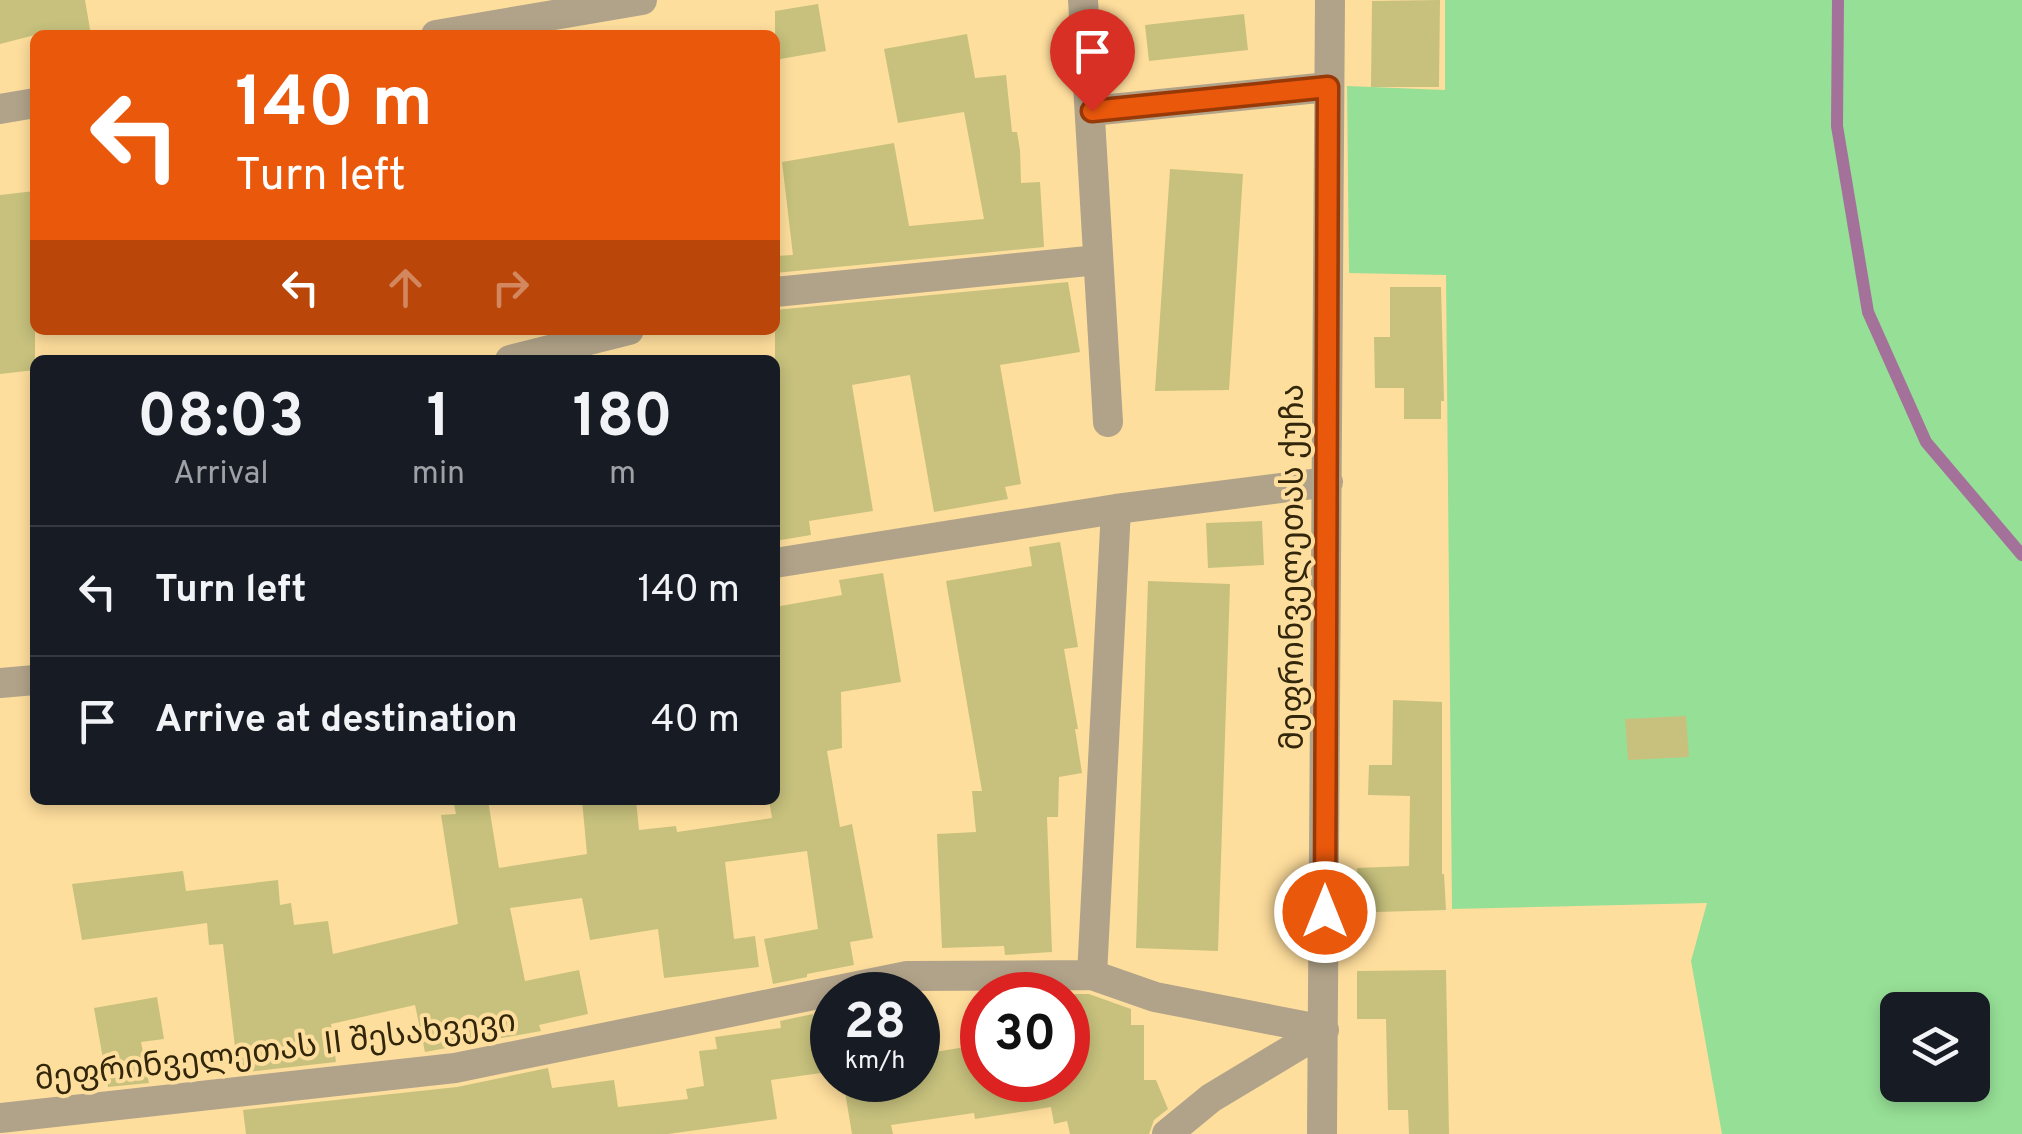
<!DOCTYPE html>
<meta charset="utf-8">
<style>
:root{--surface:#171b24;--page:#20242c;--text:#f1f3f6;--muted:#9ea1a6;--line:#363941}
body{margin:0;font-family:Overpass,"Noto Sans Georgian",sans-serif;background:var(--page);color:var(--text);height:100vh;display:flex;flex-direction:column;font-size:38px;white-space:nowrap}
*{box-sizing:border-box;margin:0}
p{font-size:32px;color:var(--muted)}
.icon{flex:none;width:55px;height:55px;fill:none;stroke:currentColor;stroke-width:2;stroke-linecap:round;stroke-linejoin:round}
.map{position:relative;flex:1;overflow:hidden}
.sheet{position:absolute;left:30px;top:355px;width:750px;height:450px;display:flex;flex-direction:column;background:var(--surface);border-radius:15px;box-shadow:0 5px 15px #0003}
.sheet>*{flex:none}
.guide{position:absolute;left:30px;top:30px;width:750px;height:305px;border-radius:15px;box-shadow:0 5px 15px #0003;background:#ea580c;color:#fff;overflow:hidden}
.fabs{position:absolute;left:1880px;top:992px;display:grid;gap:20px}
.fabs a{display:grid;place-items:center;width:110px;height:110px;border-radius:15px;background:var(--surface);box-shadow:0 5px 15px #0003;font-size:50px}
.speed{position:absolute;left:810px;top:972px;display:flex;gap:20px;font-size:50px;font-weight:700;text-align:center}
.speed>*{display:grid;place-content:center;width:130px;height:130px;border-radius:50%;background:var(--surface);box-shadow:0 5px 15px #0003;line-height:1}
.speed small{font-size:25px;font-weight:400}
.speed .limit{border:15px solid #d22;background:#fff;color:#111}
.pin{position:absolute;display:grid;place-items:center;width:85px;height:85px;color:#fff;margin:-102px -42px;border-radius:50% 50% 50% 0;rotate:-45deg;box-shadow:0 0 10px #0007}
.pin .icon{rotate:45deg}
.me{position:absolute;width:110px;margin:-55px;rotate:0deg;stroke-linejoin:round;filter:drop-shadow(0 0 8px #0008)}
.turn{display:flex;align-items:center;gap:35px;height:210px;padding:0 40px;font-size:45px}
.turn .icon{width:130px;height:130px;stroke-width:2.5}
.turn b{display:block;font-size:70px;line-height:85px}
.lanes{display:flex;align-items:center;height:95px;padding:0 40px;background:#0003;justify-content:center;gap:50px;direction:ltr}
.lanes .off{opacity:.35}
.eta{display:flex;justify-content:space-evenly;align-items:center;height:170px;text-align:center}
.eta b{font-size:60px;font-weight:700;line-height:70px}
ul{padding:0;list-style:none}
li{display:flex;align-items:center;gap:30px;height:130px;padding:0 40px;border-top:2px solid var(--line)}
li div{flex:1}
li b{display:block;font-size:38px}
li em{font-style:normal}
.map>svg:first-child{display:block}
.green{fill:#96df96;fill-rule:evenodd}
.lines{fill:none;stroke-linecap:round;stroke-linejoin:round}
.stream{stroke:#a3719a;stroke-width:12}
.building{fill:#c7c17d}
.minor{stroke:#b1a389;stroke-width:30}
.route-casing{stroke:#983908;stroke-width:25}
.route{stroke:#ea580c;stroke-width:18}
.labels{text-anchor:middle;stroke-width:8;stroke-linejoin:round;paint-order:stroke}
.street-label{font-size:32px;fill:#32260b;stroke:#fede9d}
</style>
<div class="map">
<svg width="2022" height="1134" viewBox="0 0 2022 1134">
<rect width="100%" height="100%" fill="#fede9d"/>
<path class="green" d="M 1445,0 L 2022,0 L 2022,1134 L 1722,1134 L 1691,961 L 1707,903 L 1452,909 L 1446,275 L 1349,273 L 1347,86 L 1445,90 ZM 1898,1010 L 1972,1010 L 1972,1085 L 1898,1085 Z"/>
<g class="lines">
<path class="stream" d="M 1838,0 L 1837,126 L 1868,312 L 1926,442 L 2022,555"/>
</g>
<path class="building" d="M 0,0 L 85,0 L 91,35 L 35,35 L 0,44 Z
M 1440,0 L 1439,87 L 1371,87 L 1372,1 Z
M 818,4 L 826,51 L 775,60 L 775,11 Z
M 1244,14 L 1248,50 L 1149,61 L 1145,25 Z
M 967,34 L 975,78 L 1006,75 L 1012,132 L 1017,132 L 1020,150 L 1021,183 L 1040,182 L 1044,247 L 775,273 L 775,256 L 793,255 L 782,162 L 894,143 L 909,226 L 984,219 L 964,112 L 898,123 L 884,49 Z
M 1170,169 L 1243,174 L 1229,390 L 1155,391 Z
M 35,191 L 35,370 L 0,374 L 0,195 Z
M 1068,282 L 1080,352 L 1000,365 L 1021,484 L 1005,487 L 1008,499 L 934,512 L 910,375 L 852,385 L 873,511 L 809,521 L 811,535 L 775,541 L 775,310 Z
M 1390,287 L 1441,287 L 1444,401 L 1441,401 L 1441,419 L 1404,419 L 1404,388 L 1375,388 L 1374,337 L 1390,337 Z
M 1262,521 L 1264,565 L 1208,568 L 1206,523 Z
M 1060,542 L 1078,647 L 1064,649 L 1078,729 L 1075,729 L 1082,773 L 1059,777 L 1058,817 L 1047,817 L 1052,952 L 1005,955 L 1004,946 L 942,948 L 937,834 L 976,832 L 972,791 L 982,791 L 946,581 L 1032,566 L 1029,547 Z
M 883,573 L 901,682 L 841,692 L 842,748 L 827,751 L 840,827 L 852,824 L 873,938 L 850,942 L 854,965 L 807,974 L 807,977 L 773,984 L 764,939 L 818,929 L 807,851 L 725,862 L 734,939 L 755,936 L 759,967 L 664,978 L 658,929 L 590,940 L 582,898 L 510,908 L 525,981 L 579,970 L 588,1014 L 539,1025 L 541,1031 L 425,1052 L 415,1005 L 331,1024 L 336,1062 L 238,1073 L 223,944 L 209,945 L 207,923 L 82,940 L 72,884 L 183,871 L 186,891 L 278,880 L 280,905 L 291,903 L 294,925 L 328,921 L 333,954 L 458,924 L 441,815 L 456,814 L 453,800 L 488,800 L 499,868 L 587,854 L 582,800 L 636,800 L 639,830 L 676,826 L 677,832 L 772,818 L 769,800 L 775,800 L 775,607 L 842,595 L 839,580 Z
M 1148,581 L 1230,584 L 1218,951 L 1136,948 Z
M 1393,700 L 1442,702 L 1442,874 L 1444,874 L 1446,910 L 1376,912 L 1375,906 L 1359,906 L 1357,868 L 1409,866 L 1410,796 L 1368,795 L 1369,765 L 1392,765 Z
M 1686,716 L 1689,757 L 1628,760 L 1625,719 Z
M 1446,970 L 1449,1134 L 1409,1134 L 1408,1110 L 1388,1110 L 1386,1019 L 1357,1019 L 1357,971 Z
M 1068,994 L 1089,994 L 1131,1009 L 1131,1025 L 1144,1025 L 1144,1080 L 1156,1080 L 1168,1109 L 1154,1120 L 1149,1134 L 1070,1134 L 1067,1121 L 1054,1124 L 1051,1107 L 975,1119 L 974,1113 L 891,1125 L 893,1134 L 852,1134 L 843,1080 L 918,1080 L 918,1055 L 982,1044 L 982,1080 L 1068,1080 Z
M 157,997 L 164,1039 L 141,1042 L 149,1083 L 108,1087 L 94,1008 Z
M 813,1014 L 821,1073 L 771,1080 L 777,1119 L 668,1134 L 246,1134 L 243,1110 L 457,1087 L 548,1068 L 552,1088 L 614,1080 L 618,1107 L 688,1099 L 686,1089 L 704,1086 L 699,1051 L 717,1049 L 715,1037 L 781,1028 L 780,1021 Z"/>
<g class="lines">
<path class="minor" d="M 1083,0 L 1108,422
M 436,35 L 642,0
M 0,109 L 35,103
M 1091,111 L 1328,87
M 775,292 L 1098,260
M 510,360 L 629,330
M 775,563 L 1116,509 L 1328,482
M 0,683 L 35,680
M 1092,975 L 1116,509
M 0,1118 L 455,1068 L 907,976 L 1092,975 L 1155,997 L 1324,1030
M 1167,1134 L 1211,1098 L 1324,1030
M 1322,1134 L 1330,0"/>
</g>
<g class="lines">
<g class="route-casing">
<path id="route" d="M 1092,111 L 1328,87 L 1325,912"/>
</g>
<use href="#route" class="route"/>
</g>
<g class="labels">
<g class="street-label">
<text transform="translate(1292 567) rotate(-90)" y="11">მეფრინველეთას ქუჩა</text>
<text transform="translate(275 1049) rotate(-7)" y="11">მეფრინველეთას II შესახვევი</text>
</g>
</g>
</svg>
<div class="fabs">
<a><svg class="icon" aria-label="layers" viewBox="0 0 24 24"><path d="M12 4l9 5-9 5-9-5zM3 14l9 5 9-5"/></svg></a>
</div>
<div class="speed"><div>28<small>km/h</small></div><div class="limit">30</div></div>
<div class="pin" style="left:1092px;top:111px;background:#d93025"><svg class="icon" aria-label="arrive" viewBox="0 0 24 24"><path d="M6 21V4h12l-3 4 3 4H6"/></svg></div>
<svg class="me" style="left:1325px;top:912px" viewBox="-20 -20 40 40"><circle r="17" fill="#ea580c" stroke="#fff" stroke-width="3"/><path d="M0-11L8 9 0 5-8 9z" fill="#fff"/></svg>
<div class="guide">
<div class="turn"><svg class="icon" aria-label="left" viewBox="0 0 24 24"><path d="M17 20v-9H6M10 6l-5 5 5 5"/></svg><div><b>140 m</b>Turn left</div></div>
<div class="lanes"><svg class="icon" aria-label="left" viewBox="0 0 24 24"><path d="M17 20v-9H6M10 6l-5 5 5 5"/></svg><svg class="icon off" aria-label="ahead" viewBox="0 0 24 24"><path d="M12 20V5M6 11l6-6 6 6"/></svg><svg class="icon off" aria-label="right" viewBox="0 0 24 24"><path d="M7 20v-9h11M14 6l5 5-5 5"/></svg></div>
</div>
<section class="sheet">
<div class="eta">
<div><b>08:03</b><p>Arrival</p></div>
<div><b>1</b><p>min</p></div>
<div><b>180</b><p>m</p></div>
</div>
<ul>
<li><svg class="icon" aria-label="left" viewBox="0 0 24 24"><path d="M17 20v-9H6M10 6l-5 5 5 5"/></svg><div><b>Turn left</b></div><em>140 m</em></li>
<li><svg class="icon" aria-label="arrive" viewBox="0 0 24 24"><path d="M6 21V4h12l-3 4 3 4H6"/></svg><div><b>Arrive at destination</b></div><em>40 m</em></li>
</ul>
</section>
</div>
